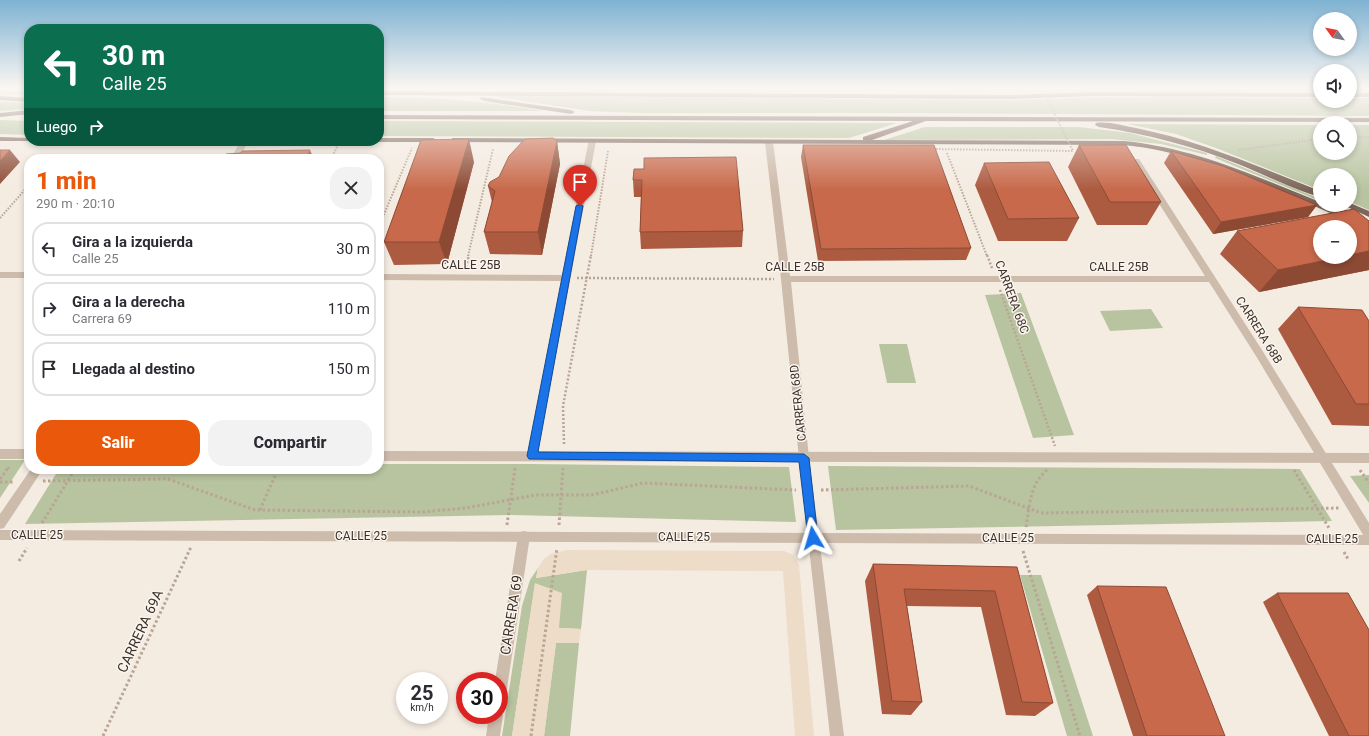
<!DOCTYPE html>
<html lang="es">
<meta charset="utf-8">
<style>
:root{--surface:#fff;--page:#f2f2f3;--text:#2b2b33;--muted:#7c7c81;--line:#e1e1e2;--accent:#ea580c}
body{margin:0;font-family:Roboto,sans-serif;background:var(--page);color:var(--text);height:100vh;display:flex;flex-direction:column;font-size:15px;white-space:nowrap}
*{box-sizing:border-box;margin:0}
p{font-size:13px;color:var(--muted)}
.icon{flex:none;width:22px;height:22px;fill:none;stroke:currentColor;stroke-width:2;stroke-linecap:round;stroke-linejoin:round}
.map{position:relative;flex:1;overflow:hidden}
.panel{position:absolute;left:24px;top:154px;width:360px;height:320px;display:flex;flex-direction:column;background:var(--surface);border-radius:16px;box-shadow:0 2px 6px #0003}
.panel>*{flex:none}
.top-card{position:absolute;left:24px;top:24px;width:360px;height:122px;border-radius:16px;box-shadow:0 2px 6px #0003;background:#0b6e4f;color:#fff;overflow:hidden}
.needle{width:26px;rotate:303deg}
.buttons{position:absolute;left:1313px;top:12px;display:grid;gap:8px}
.buttons a{display:grid;place-items:center;width:44px;height:44px;border-radius:50%;background:var(--surface);box-shadow:0 2px 6px #0003;font-size:20px}
.speed{position:absolute;left:396px;top:672px;display:flex;gap:8px;font-size:20px;font-weight:700;text-align:center}
.speed>*{display:grid;place-content:center;width:52px;height:52px;border-radius:50%;background:var(--surface);box-shadow:0 2px 6px #0003;line-height:1}
.speed small{font-size:10px;font-weight:400}
.speed .limit{border:6px solid #d22;background:#fff;color:#111}
.pin{position:absolute;display:grid;place-items:center;width:34px;height:34px;color:#fff;margin:-41px -17px;border-radius:50% 50% 50% 0;rotate:-45deg;box-shadow:0 0 4px #0007}
.pin .icon{rotate:45deg}
.me{position:absolute;width:44px;margin:-22px;rotate:353deg;stroke-linejoin:round;filter:drop-shadow(0 0 3px #0008)}
.turn{display:flex;align-items:center;gap:14px;height:84px;padding:0 12px;font-size:18px}
.turn .icon{width:52px;height:52px;stroke-width:2.5}
.turn b{display:block;font-size:28px;line-height:34px}
.then{display:flex;align-items:center;height:38px;padding:0 12px;background:#0003;gap:8px;font-size:15px}
.round{display:grid;place-items:center;flex:none;width:42px;height:42px;border-radius:16px;background:var(--page)}
.summary{display:flex;align-items:center;justify-content:space-between;height:68px;padding:0 12px}
h1{font-size:24px;font-weight:800;line-height:30px;color:var(--accent)}
.button{display:flex;gap:8px;margin-top:auto;padding:8px 12px}
.button a{flex:1;height:46px;border-radius:16px;background:var(--accent);color:#fff;font-size:16px;font-weight:800;line-height:46px;text-align:center}
.button a+a{background:var(--page);color:var(--text)}
ul{padding:0;list-style:none}
li{display:flex;align-items:center;gap:12px;height:54px;margin:0 8px 6px;padding:0 4px;border:2px solid var(--line);border-radius:16px}
li div{flex:1}
li b{display:block;font-size:15px}
li em{font-style:normal}
.map>svg:first-child{display:block}
.green{fill:#b8c4a0}
.plaza{fill:#ecdcc8}
.lines{fill:none;stroke-linecap:round;stroke-linejoin:round}
.path-far2{stroke:#b9a596;stroke-width:2;stroke-dasharray:1.5 1.5;stroke-linecap:butt}
.path-far1{stroke:#b9a596;stroke-width:2.5;stroke-dasharray:2 2;stroke-linecap:butt}
.path{stroke:#b9a596;stroke-width:3;stroke-dasharray:2.5 2.5;stroke-linecap:butt}
.service{fill:#cdbbac;fill-rule:evenodd}
.minor{fill:#cdbbac;fill-rule:evenodd}
.tertiary{fill:#cdbbac;fill-rule:evenodd}
.primary{fill:#7d675c;fill-rule:evenodd}
.path-bridge{stroke:#b9a596;stroke-width:2;stroke-dasharray:1.5 1.5;stroke-linecap:butt}
.wall{fill:#ac5a40}
.shaded-wall{fill:#8c4a34}
.building{fill:#c8694b;stroke:#8c4a34}
.route{fill:#1a73e8;stroke:#114b97}
.labels{text-anchor:middle;stroke-width:3;stroke-linejoin:round;paint-order:stroke}
.street-label{font-size:12px;fill:#3b302b;stroke:#fbf5ee}
.near-street-label{font-size:14px;fill:#3b302b;stroke:#fbf5ee}
</style>
<div class="map">
<svg width="1369" height="736" viewBox="0 0 1369 736">
<rect width="100%" height="100%" fill="#f4ebe1"/>
<path class="green" d="M 884,87 L 1320,87 L 1320,88 L 1260,88 Z
M 498,96 L 1005,100 L 1105,97 L 1320,98 L 1320,101 L 1350,101 L 1350,98 L 1369,98 L 1369,116 L 904,113 L 642,113 L 589,111 L 498,97 Z
M 379,97 C 435,97 490,102 545,111 L 379,111 Z
M 0,102 L 29,103 L 29,109 L 0,111 Z
M 0,120 L 29,121 L 29,135 L 0,134 Z
M 379,121 L 897,123 L 849,138 L 379,136 Z
M 1127,124 L 1320,125 L 1320,153 L 1350,153 L 1350,125 L 1369,125 L 1369,210 L 1350,202 L 1350,175 L 1320,175 L 1320,190 L 1216,148 L 1176,134 Z
M 925,127 L 1079,127 L 1130,133 L 1207,153 L 1207,155 L 1161,144 L 1111,139 L 884,140 Z
M 1216,156 L 1320,199 L 1320,201 L 1215,158 Z
M 1021,293 L 1074,435 L 1033,438 L 985,295 Z
M 1151,309 L 1163,328 L 1110,331 L 1100,311 Z
M 879,344 L 907,344 L 916,383 L 887,383 Z
M 0,460 L 25,460 L 0,498 Z
M 379,464 L 530,464 L 789,467 L 796,522 L 513,515 L 25,524 L 59,469 L 379,469 Z
M 828,466 L 1300,469 L 1332,521 L 836,530 Z
M 1369,475 L 1369,503 L 1350,476 Z
M 538,568 L 536,578 L 587,570 L 581,629 L 559,628 L 535,584 L 512,736 L 502,736 L 522,606 L 530,580 Z
M 1020,575 L 1041,575 L 1093,736 L 1067,736 Z
M 556,643 L 579,643 L 570,736 L 544,736 Z"/>
<path class="plaza" d="M 566,550 L 784,551 L 793,555 L 799,565 L 814,736 L 795,736 L 783,571 L 587,570 L 536,578 L 538,568 L 544,559 L 551,554 Z
M 535,583 L 562,593 L 559,628 L 581,629 L 579,643 L 556,643 L 544,736 L 512,736 Z"/>
<g class="lines">
<path class="path-far2" d="M 1350,137 L 1369,137
M 1239,150 L 1320,139
M 947,153 L 987,256
M 52,159 L 56,154
M 331,159 L 340,141
M 0,218 L 29,185
M 379,226 L 412,148
M 468,256 L 493,149
M 591,256 L 608,151"/>
<path class="path-far1" d="M 987,255 L 992,268
M 466,267 L 469,255
M 577,278 L 774,279
M 1000,290 L 1055,446
M 564,444 L 563,406 L 591,255
M 8,469 L 9,467"/>
<path class="path" d="M 1294,470 L 1329,528
M 1360,470 L 1369,483
M 0,479 L 8,468
M 43,481 L 168,479 L 255,510 L 421,512 L 466,508 L 535,495 L 592,495 L 643,483 L 796,490
M 0,482 L 14,482
M 821,490 L 969,486 L 1041,513 L 1339,508
M 260,510 L 278,469
M 42,523 L 75,469
M 507,525 L 515,468
M 559,525 L 563,468
M 1026,527 C 1030,506 1029,485 1047,470
M 1023,551 L 1080,736
M 1344,552 L 1348,559
M 19,561 L 27,548
M 103,736 L 191,547
M 531,736 L 557,548"/>
<path class="service" d="M 379,87 L 1320,88 L 1320,92 L 700,92 L 379,89 Z
M 1350,88 L 1369,88 L 1369,92 L 1350,92 Z
M 0,90 L 29,91 L 29,95 L 0,94 Z"/>
<path class="minor" d="M 589,139 L 595,139 L 596,141 L 537,456 L 536,459 L 532,461 L 528,459 L 527,456 L 561,281 L 379,280 L 379,274 L 562,275 Z
M 766,140 L 772,140 L 773,142 L 790,276 L 1205,276 L 1132,161 L 1136,159 L 1139,159 L 1262,350 L 1369,523 L 1369,539 L 1365,538 L 1256,356 L 1209,282 L 791,282 L 809,458 L 844,736 L 830,736 L 799,458 L 781,279 L 765,142 Z
M 241,141 L 249,141 L 238,159 L 230,159 Z
M 0,272 L 29,272 L 29,278 L 0,278 Z
M 31,469 L 43,469 L 4,528 L 0,529 L 0,514 Z
M 524,531 L 528,532 L 530,536 L 506,695 L 504,700 L 499,702 L 499,681 L 495,681 L 518,536 L 520,532 Z
M 499,709 L 503,715 L 500,736 L 486,736 L 489,715 L 499,715 Z"/>
<path class="tertiary" d="M 0,449 L 29,449 L 29,459 L 0,459 Z
M 379,451 L 1369,453 L 1369,463 L 379,461 Z
M 0,530 L 1369,535 L 1369,545 L 0,540 Z"/>
<path class="primary" d="M 379,91 L 1010,95 L 1094,92 L 1320,93 L 1320,97 L 1094,96 L 1010,99 L 379,95 Z
M 1350,93 L 1369,93 L 1369,97 L 1350,97 Z
M 0,96 L 29,98 L 29,102 L 0,100 Z
M 481,97 L 571,110 L 575,112 L 571,114 L 484,101 L 480,99 Z
M 29,110 L 29,114 L 0,117 L 0,113 Z
M 379,115 L 1369,118 L 1369,122 L 926,121 L 872,140 L 1124,141 C 1195,148 1255,176 1320,202 L 1320,205 L 1327,205 L 1369,223 L 1369,229 C 1349,223 1329,212 1310,204 C 1248,178 1192,152 1124,145 L 455,142 L 452,142 L 452,138 L 863,140 L 863,137 L 913,121 L 379,119 Z
M 1096,123 C 1108,121 1124,126 1136,128 C 1200,141 1260,167 1320,191 L 1320,197 C 1294,190 1263,174 1238,164 C 1193,146 1147,134 1099,127 L 1095,125 Z
M 0,137 L 29,138 L 29,141 L 32,141 L 0,141 Z
M 379,138 L 433,138 L 437,140 L 433,142 L 376,142 L 379,141 Z
M 1350,203 L 1369,211 L 1369,217 L 1343,205 L 1350,205 Z"/>
<path class="path-bridge" d="M 933,149 L 1073,151 L 1041,87"/>
</g>
<path class="wall" d="M 707,87 L 768,87 L 707,88 Z
M 557,141 L 560,164 L 542,255 L 490,254 L 484,232 L 492,202 L 488,186 Z
M 803,145 L 971,248 L 966,260 L 818,261 L 801,157 Z
M 1079,145 L 1161,202 L 1147,225 L 1097,225 L 1068,167 Z
M 1171,151 L 1317,205 L 1308,217 L 1213,234 L 1164,163 Z
M 474,162 L 447,264 L 394,265 L 384,242 Z
M 984,163 L 1079,218 L 1067,241 L 998,241 L 975,185 Z
M 634,169 L 743,231 L 742,247 L 641,249 L 640,232 L 641,197 L 634,197 L 633,180 Z
M 1369,221 L 1369,270 L 1259,292 L 1220,254 L 1237,231 Z
M 1298,307 L 1369,321 L 1369,426 L 1332,425 L 1278,329 Z
M 873,564 L 1017,567 L 1053,703 L 1035,716 L 1006,715 L 981,607 L 907,606 L 922,702 L 911,715 L 882,714 L 865,581 Z
M 1097,586 L 1225,736 L 1133,736 L 1087,595 Z
M 1277,593 L 1369,736 L 1329,736 L 1263,602 Z"/>
<path class="shaded-wall" d="M 469,139 L 474,162 L 447,264 L 439,242 Z
M 557,141 L 560,164 L 542,255 L 538,232 Z
M 10,150 L 20,162 L 0,184 L 0,161 Z
M 310,150 L 314,159 L 305,159 Z
M 1317,205 L 1308,217 L 1213,234 L 1221,222 Z
M 1369,251 L 1369,270 L 1259,292 L 1278,270 L 1342,257 L 1350,257 L 1350,255 Z"/>
<path class="building" d="M 553,138 L 557,141 L 538,232 L 484,232 L 495,191 L 488,186 L 490,182 L 499,177 L 509,156 L 525,139 Z
M 469,139 L 439,242 L 384,242 L 421,140 Z
M 803,145 L 934,145 L 971,248 L 821,249 Z
M 1079,145 L 1126,145 L 1161,202 L 1110,202 Z
M 0,150 L 10,150 L 0,161 Z
M 310,150 L 305,159 L 223,159 L 226,154 L 241,153 L 242,151 Z
M 1171,151 L 1223,166 L 1317,205 L 1221,222 Z
M 318,157 L 366,157 L 365,159 L 317,159 Z
M 736,157 L 743,231 L 640,232 L 642,180 L 633,180 L 634,169 L 644,169 L 644,158 Z
M 1049,162 L 1079,218 L 1008,219 L 984,163 Z
M 1354,209 L 1369,221 L 1369,251 L 1350,255 L 1350,227 L 1320,227 L 1320,257 L 1342,257 L 1278,270 L 1237,231 Z
M 1298,307 L 1362,310 L 1369,321 L 1369,404 L 1356,404 Z
M 873,564 L 1017,567 L 1053,703 L 1022,702 L 995,591 L 904,589 L 922,702 L 892,701 Z
M 1097,586 L 1166,587 L 1225,736 L 1147,736 Z
M 1277,593 L 1348,593 L 1369,630 L 1369,736 L 1349,736 Z"/>
<linearGradient id="sky" x2="0" y2="1"><stop stop-color="#7eb2d2"/><stop offset="0.46" stop-color="#faf6f2"/><stop offset="1" stop-color="#faf6f2" stop-opacity="0"/></linearGradient>
<rect width="1369" height="190" fill="url(#sky)"/>
<path class="route" d="M 580,204 L 583,206 L 538,452 L 804,454 L 809,458 L 818,538 L 817,541 L 813,543 L 809,541 L 808,538 L 799,462 L 529,459 L 527,456 L 576,206 Z"/>
<g class="labels">
<g class="street-label">
<text x="471" y="269">CALLE 25B</text>
<text x="795" y="271">CALLE 25B</text>
<text x="1119" y="271">CALLE 25B</text>
<text transform="translate(1012 297) rotate(70)" y="4">CARRERA 68C</text>
<text transform="translate(1259 330) rotate(58)" y="4">CARRERA 68B</text>
<text transform="translate(798 403) rotate(-96)" y="4">CARRERA 68D</text>
<text x="37" y="539">CALLE 25</text>
<text x="361" y="540">CALLE 25</text>
<text x="684" y="541">CALLE 25</text>
<text x="1008" y="542">CALLE 25</text>
<text x="1332" y="543">CALLE 25</text>
</g>
<g class="near-street-label">
<text transform="translate(511 615) rotate(-81)" y="5">CARRERA 69</text>
<text transform="translate(140 631) rotate(-65)" y="5">CARRERA 69A</text>
</g>
</g>
</svg>
<div class="buttons">
<a><svg class="needle" viewBox="-14 -14 28 28"><path d="M0-13l5 13h-10z" fill="#e53935"/><path d="M0 13l5-13h-10z" fill="#7c7c81"/></svg></a>
<a><svg class="icon" aria-label="sound" viewBox="0 0 24 24"><path d="M4 9h4l5-4v14l-5-4H4zM17 9q2 3 0 6"/></svg></a>
<a><svg class="icon" aria-label="search" viewBox="0 0 24 24"><circle cx="10" cy="10" r="6"/><path d="M15 15l6 6"/></svg></a>
<a>+</a>
<a>−</a>
</div>
<div class="speed"><div>25<small>km/h</small></div><div class="limit">30</div></div>
<div class="pin" style="left:580px;top:206px;background:#d93025"><svg class="icon" aria-label="arrive" viewBox="0 0 24 24"><path d="M6 21V4h12l-3 4 3 4H6"/></svg></div>
<svg class="me" style="left:813px;top:538px" viewBox="-20 -20 40 40"><path d="M0-17L14 15 0 8-14 15z" fill="#1a73e8" stroke="#fff" stroke-width="4"/></svg>
<div class="top-card">
<div class="turn"><svg class="icon" aria-label="left" viewBox="0 0 24 24"><path d="M17 20v-9H6M10 6l-5 5 5 5"/></svg><div><b>30 m</b>Calle 25</div></div>
<div class="then">Luego<svg class="icon" aria-label="right" viewBox="0 0 24 24"><path d="M7 20v-9h11M14 6l5 5-5 5"/></svg></div>
</div>
<section class="panel">
<div class="summary"><div><h1>1 min</h1><p>290 m · 20:10</p></div><a class="round"><svg class="icon" aria-label="close" viewBox="0 0 24 24"><path d="M6 6l12 12M18 6L6 18"/></svg></a></div>
<ul>
<li><svg class="icon" aria-label="left" viewBox="0 0 24 24"><path d="M17 20v-9H6M10 6l-5 5 5 5"/></svg><div><b>Gira a la izquierda</b><p>Calle 25</p></div><em>30 m</em></li>
<li><svg class="icon" aria-label="right" viewBox="0 0 24 24"><path d="M7 20v-9h11M14 6l5 5-5 5"/></svg><div><b>Gira a la derecha</b><p>Carrera 69</p></div><em>110 m</em></li>
<li><svg class="icon" aria-label="arrive" viewBox="0 0 24 24"><path d="M6 21V4h12l-3 4 3 4H6"/></svg><div><b>Llegada al destino</b></div><em>150 m</em></li>
</ul>
<div class="button"><a>Salir</a><a>Compartir</a></div>
</section>
</div>
